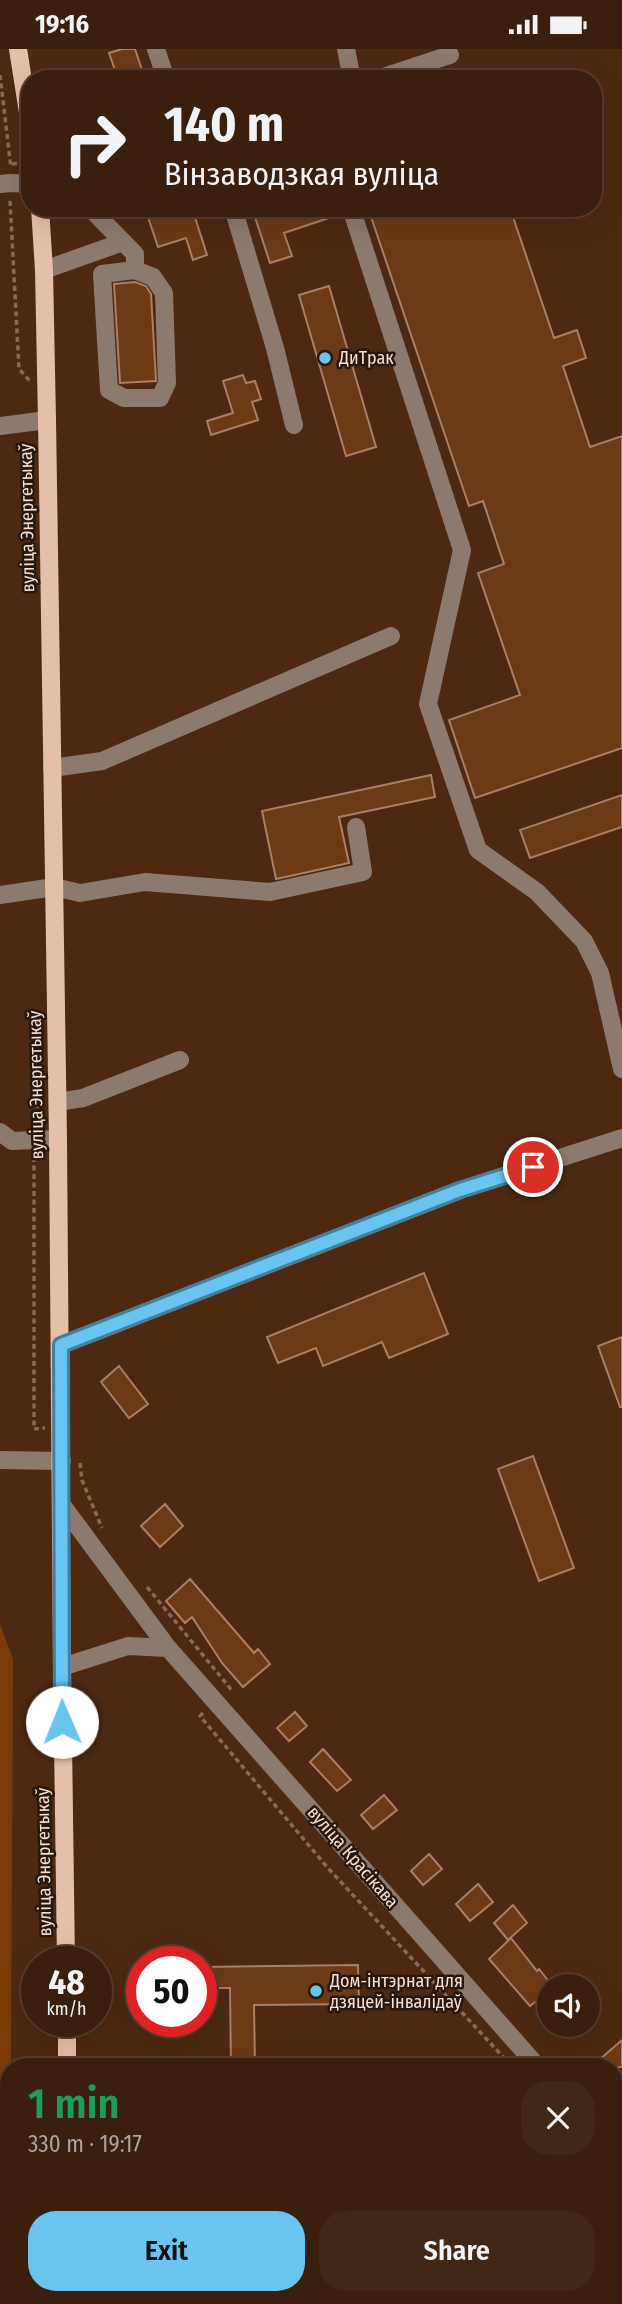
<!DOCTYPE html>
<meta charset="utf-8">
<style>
:root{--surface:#3a1f0e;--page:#412717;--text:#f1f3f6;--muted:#aba29e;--line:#543d2e;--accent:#69c4f0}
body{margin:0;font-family:"Fira Sans Condensed",sans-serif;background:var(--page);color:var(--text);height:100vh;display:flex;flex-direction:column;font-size:26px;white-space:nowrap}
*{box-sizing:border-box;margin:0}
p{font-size:23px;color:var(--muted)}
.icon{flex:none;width:38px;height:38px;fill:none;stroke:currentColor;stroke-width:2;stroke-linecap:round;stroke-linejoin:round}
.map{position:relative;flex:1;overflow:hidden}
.panel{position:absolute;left:0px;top:2009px;width:623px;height:247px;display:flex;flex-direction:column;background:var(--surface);border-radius:28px 28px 0 0;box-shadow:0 7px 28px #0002,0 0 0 2px var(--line)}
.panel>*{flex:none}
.hud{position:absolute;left:21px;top:21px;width:581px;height:147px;border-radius:28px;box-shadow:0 7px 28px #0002,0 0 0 2px var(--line);background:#3a1f0e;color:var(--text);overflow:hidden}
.controls{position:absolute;left:537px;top:1925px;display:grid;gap:14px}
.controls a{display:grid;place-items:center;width:63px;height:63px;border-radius:50%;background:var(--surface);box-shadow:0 7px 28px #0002,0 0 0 2px var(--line);font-size:35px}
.speed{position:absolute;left:21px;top:1897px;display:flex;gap:14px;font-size:35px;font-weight:700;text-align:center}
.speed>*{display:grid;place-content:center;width:91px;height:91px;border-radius:50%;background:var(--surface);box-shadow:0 7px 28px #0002,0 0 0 2px var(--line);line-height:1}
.speed small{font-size:18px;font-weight:400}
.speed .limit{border:10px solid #d22;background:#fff;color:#111}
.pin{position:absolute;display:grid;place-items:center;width:60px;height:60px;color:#fff;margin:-30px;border:4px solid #fff;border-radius:50%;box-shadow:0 2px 7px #0007}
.me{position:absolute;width:77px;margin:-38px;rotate:359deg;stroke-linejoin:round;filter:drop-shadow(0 0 5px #0008)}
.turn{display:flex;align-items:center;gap:24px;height:147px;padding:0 28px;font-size:32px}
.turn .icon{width:91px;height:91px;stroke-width:2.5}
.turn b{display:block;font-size:49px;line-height:60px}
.round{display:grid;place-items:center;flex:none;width:74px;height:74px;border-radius:28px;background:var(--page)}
.headline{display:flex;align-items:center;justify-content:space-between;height:119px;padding:0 28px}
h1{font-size:42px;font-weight:600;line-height:52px;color:#1e9e55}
.action{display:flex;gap:14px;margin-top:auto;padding:14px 28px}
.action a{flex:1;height:80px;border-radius:28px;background:var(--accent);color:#111;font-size:28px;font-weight:600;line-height:80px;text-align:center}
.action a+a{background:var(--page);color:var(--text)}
.status{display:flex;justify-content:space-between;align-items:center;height:49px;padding:0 35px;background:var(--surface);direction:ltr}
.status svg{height:19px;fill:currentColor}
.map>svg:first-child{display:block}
.green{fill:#7b3b09}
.building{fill:#6d3a16;stroke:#a97f66;stroke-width:2}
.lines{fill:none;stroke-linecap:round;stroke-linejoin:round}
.path{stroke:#896a56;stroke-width:3.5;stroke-dasharray:5 3.5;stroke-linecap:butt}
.minor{stroke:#8d7a6f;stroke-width:18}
.major{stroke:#e6bfa9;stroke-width:18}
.route-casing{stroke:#447f9c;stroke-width:18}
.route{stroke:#69c4f0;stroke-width:12}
.poi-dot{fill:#69c4f0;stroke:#27170d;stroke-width:2.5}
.labels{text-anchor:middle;stroke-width:5;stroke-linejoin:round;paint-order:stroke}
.poi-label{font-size:18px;fill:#f7e0d2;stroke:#27170d;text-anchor:start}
.street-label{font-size:18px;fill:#f7e0d2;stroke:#27170d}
</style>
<div class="status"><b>19:16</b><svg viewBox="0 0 49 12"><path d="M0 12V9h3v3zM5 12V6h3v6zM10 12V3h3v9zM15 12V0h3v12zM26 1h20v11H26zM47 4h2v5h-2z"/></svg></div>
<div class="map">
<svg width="622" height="2255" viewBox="0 0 622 2255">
<rect width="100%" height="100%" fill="#4d2912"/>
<path class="green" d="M 0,1575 L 13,1610 L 11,2018 L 9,2018 L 9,2255 L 0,2255 Z
M 160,2247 L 474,2247 L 472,2255 L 157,2255 Z"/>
<path class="building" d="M 122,0 L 135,0 L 145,30 L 118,30 L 109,4 Z
M 145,159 L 192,159 L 207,206 L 193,211 L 186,189 L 158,198 Z
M 268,159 L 340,159 L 341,165 L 284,184 L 292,207 L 270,214 L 255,168 L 270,163 Z
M 368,159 L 510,159 L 554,289 L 577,281 L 586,309 L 563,317 L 590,398 L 622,387 L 622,699 L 475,749 L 449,671 L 520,646 L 478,524 L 504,515 L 483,452 L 469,457 Z
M 135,233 L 146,237 L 151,245 L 156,332 L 120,334 L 114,235 Z
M 329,237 L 376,398 L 346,407 L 299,246 Z
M 243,326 L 246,334 L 255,332 L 261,350 L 252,353 L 258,371 L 211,386 L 207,372 L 233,364 L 223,332 Z
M 431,726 L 435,748 L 339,768 L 349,814 L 276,830 L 262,762 Z
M 622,746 L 622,778 L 530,809 L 520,781 Z
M 424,1224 L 448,1285 L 389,1309 L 382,1293 L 323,1317 L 316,1299 L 278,1314 L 267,1288 Z
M 622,1288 L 622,1358 L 620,1358 L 598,1297 Z
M 119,1317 L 148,1355 L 129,1369 L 101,1333 Z
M 533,1407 L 574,1519 L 539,1532 L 498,1420 Z
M 165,1455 L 183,1477 L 160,1498 L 141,1477 Z
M 190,1530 L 254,1604 L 258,1600 L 270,1615 L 243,1638 L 222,1614 L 192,1568 L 185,1574 L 166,1552 Z
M 295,1663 L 307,1677 L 289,1692 L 277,1679 Z
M 323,1700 L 351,1731 L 337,1742 L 310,1713 Z
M 384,1746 L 397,1761 L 373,1780 L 361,1766 Z
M 429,1805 L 442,1820 L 423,1836 L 411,1822 Z
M 478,1835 L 493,1853 L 470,1872 L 456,1855 Z
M 513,1856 L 527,1874 L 508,1891 L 494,1874 Z
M 511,1889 L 537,1922 L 539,1920 L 550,1934 L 550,1961 L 540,1949 L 530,1957 L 489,1910 Z
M 358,1916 L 359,1955 L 254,1956 L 255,2018 L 231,2018 L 230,1939 L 201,1939 L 201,1918 Z
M 622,1991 L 622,2018 L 591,2018 Z"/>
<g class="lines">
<path class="path" d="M 0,26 L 11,119
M 12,115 L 30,112
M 10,152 L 19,320 L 30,332
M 37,969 L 38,1073
M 34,1108 L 34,1380 L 45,1379
M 80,1414 L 82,1431 L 102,1479
M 147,1538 L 230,1639 L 226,1642
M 203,1664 L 200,1667 L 327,1818 L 506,2011
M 614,2133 L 622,2142"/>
<path class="minor" d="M 156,0 L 166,30
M 346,0 L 352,30
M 377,30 L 450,6
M 0,135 L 11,134 L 30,135
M 90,159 L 135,205 L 135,221
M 233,159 L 275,299 L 294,376
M 351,159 L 462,501 L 428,655 L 478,801 L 537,843 L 584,892 L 600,924 L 622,1020
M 44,221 L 123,193
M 135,221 L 153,228 L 164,244 L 167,334 L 160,349 L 124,349 L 109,341 L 102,225 Z
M 0,377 L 47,371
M 52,719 L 102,712 L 391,587
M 0,846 L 54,838 L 80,844 L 145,833 L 270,843 L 363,823 L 356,778
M 58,1053 L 83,1049 L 180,1011
M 0,1083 L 12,1092 L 58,1090
M 61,1296 L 460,1141 L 622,1089
M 0,1411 L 62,1412
M 62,1456 L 168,1599 L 538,2018
M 62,1618 L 128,1597 L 168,1599
M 614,2104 L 622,2113"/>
<path class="major" d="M 18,0 L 30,76
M 40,159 L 44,221 L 47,371 L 58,1090 L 62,1618 L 66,1913
M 67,1972 L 67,2018
M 69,2247 L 70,2255"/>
</g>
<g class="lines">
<g class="route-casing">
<path id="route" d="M 62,1673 L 61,1296 L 460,1141 L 533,1118"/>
</g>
<use href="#route" class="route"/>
</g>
<g class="poi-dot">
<circle cx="325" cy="309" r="7"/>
<circle cx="316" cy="1942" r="7"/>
</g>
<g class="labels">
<g class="poi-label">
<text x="339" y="315">ДиТрак</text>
<text x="330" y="1938">Дом-інтэрнат для<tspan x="330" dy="21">дзяцей-інвалідаў</tspan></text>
</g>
<g class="street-label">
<text transform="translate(27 469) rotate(-91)" y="6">вуліца Энергетыкаў</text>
<text transform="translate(36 1036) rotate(-91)" y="6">вуліца Энергетыкаў</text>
<text transform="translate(353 1808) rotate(49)" y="6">вуліца Красікава</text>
<text transform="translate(44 1813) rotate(-91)" y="6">вуліца Энергетыкаў</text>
</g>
</g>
</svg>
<div class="controls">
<a><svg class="icon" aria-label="sound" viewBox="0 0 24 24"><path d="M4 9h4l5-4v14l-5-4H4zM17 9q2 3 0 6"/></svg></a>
</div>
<div class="speed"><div>48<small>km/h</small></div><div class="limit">50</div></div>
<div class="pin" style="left:533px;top:1118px;background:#d93025"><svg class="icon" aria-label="arrive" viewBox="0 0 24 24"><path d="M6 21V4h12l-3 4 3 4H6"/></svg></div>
<svg class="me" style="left:62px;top:1673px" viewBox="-20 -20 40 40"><circle r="19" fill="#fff"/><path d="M0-13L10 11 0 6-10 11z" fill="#69c4f0"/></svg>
<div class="hud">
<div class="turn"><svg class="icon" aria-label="right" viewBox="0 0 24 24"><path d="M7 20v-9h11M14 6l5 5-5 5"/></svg><div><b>140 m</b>Вінзаводзкая вуліца</div></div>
</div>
<section class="panel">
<div class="headline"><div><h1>1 min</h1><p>330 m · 19:17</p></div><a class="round"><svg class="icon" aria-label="close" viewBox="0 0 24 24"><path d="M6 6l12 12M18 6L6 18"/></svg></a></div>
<div class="action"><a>Exit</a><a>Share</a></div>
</section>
</div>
